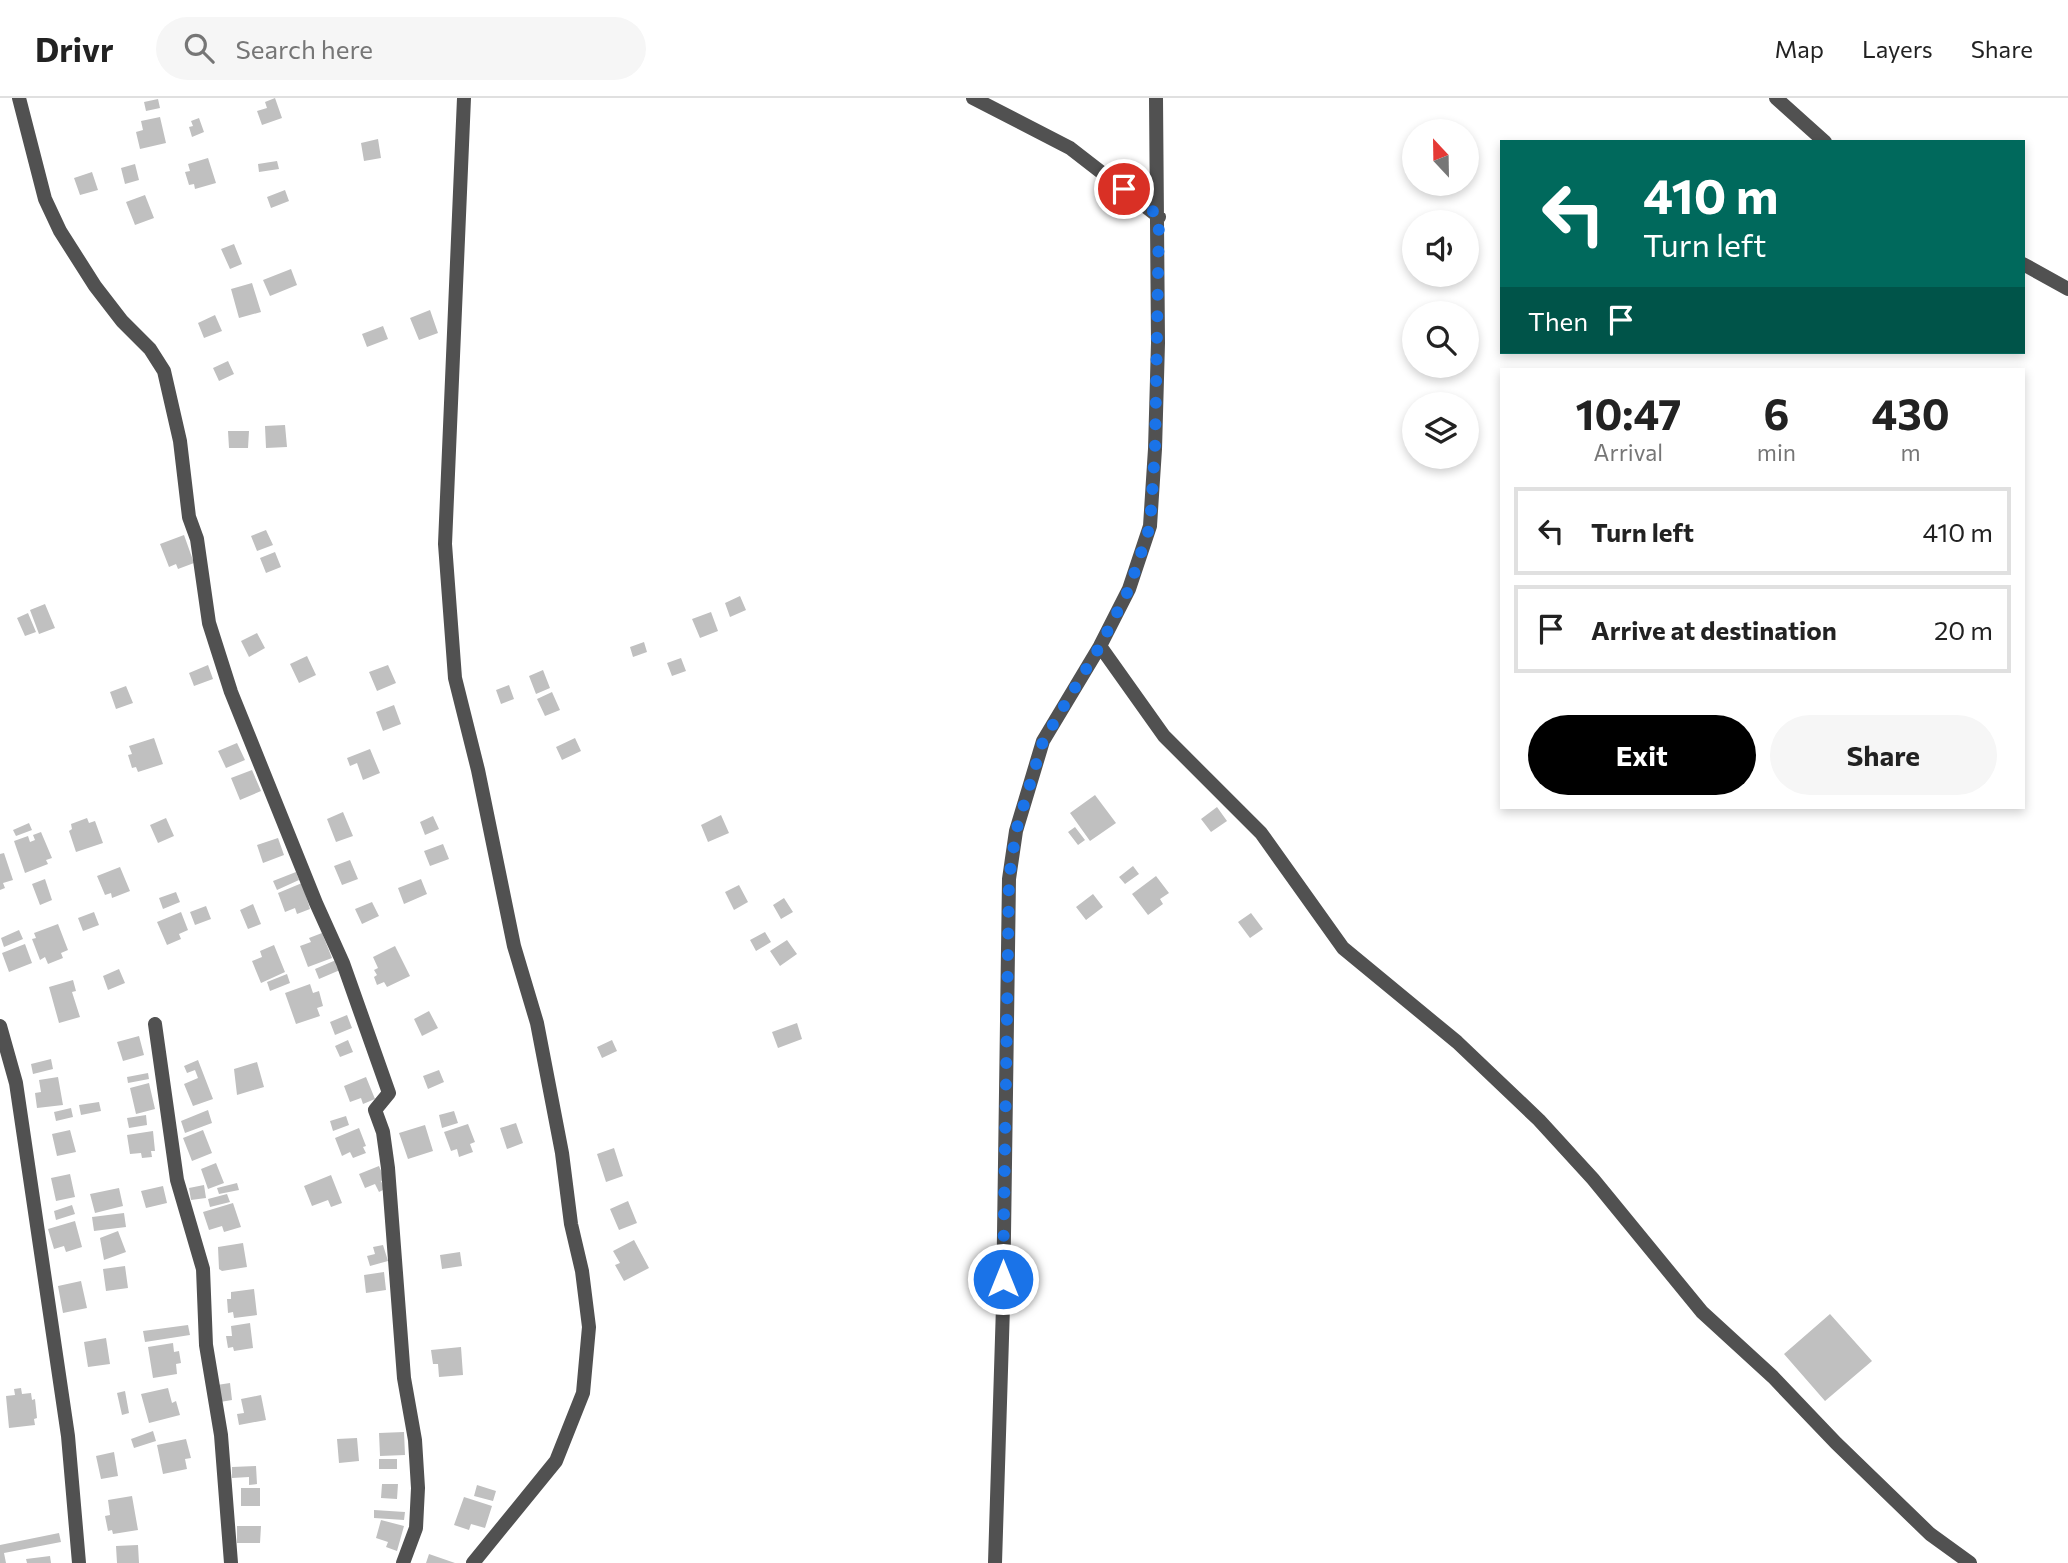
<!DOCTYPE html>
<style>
:root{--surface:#fff;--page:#f6f6f6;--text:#222;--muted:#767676;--line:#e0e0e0;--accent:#000}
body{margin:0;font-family:Commissioner,sans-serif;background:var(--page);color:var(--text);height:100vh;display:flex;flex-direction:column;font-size:26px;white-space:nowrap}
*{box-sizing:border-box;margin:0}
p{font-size:23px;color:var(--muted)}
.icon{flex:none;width:38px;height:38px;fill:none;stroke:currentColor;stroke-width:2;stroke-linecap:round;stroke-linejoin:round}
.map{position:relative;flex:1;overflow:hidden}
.drawer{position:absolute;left:1500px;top:270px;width:525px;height:441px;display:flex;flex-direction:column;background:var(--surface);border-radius:0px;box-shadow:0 4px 10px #0003}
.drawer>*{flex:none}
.banner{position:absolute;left:1500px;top:42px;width:525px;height:214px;border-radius:0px;box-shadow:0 4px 10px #0003;background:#00695c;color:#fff;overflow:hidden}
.needle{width:46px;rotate:338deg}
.controls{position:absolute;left:1402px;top:21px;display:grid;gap:14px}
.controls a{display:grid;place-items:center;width:77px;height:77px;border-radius:50%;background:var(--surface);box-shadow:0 4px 10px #0003;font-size:35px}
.pin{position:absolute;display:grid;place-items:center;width:60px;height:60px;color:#fff;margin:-30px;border:4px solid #fff;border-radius:50%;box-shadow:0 2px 7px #0007}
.me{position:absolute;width:77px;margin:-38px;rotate:0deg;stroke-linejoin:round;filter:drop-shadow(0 0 5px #0008)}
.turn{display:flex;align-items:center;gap:24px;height:147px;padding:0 28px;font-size:32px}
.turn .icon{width:91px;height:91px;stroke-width:2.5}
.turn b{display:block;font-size:49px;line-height:60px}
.then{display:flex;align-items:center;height:66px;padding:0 28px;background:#0003;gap:14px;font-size:26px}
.eta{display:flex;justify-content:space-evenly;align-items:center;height:119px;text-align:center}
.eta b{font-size:42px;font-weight:700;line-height:49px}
.cta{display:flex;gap:14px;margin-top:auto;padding:14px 28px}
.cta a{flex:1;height:80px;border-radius:42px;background:var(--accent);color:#fff;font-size:28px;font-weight:700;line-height:80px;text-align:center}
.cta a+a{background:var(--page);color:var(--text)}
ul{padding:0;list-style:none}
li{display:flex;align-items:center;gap:21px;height:88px;margin:0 14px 10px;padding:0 14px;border:4px solid var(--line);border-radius:0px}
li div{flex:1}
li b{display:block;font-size:26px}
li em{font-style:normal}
header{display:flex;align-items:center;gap:42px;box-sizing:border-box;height:98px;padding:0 35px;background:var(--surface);border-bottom:2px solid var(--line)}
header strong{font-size:33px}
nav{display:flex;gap:38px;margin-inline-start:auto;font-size:24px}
.search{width:490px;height:63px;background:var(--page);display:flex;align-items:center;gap:18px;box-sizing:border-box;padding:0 24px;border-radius:38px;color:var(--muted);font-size:26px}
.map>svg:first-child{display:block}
.building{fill:#c0c0c0}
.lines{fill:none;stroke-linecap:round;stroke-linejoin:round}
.street{stroke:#515151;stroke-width:14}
.route{stroke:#1a73e8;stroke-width:12;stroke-dasharray:0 21.6}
</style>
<header>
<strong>Drivr</strong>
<div class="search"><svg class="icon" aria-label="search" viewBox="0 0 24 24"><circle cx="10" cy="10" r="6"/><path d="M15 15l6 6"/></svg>Search here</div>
<nav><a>Map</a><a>Layers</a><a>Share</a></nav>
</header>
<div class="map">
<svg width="2068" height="1465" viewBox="0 0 2068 1465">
<rect width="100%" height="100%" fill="#fff"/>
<path class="building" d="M 275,0 L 282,20 L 262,27 L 257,13 L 267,10 L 265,4 Z
M 158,1 L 160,10 L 146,13 L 144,4 Z
M 160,19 L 166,45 L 140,51 L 136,34 L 143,32 L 141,23 Z
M 199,20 L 204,34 L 192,39 L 189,29 L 193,28 L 191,23 Z
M 378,41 L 381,60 L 364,63 L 361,45 Z
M 208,60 L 216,85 L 195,91 L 194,86 L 189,87 L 185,74 L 190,73 L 188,66 Z
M 277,63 L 279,71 L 259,74 L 258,66 Z
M 135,66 L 139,82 L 125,86 L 121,70 Z
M 92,74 L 98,92 L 80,97 L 74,80 Z
M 285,92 L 289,103 L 271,110 L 267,99 Z
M 145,97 L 154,120 L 135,127 L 126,104 Z
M 234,146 L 242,166 L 230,171 L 221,151 Z
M 291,171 L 297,187 L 270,198 L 263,182 Z
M 252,185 L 261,214 L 239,220 L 231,191 Z
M 430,212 L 438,235 L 419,242 L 410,220 Z
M 215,217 L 222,233 L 204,240 L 198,225 Z
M 383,228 L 388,241 L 367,249 L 362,236 Z
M 228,263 L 234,276 L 219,283 L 213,270 Z
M 285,327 L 287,349 L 266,350 L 265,328 Z
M 228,333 L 249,333 L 248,350 L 229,350 Z
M 266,432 L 273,447 L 257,453 L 251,438 Z
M 184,437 L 194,465 L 178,471 L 176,466 L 169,469 L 160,446 Z
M 275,454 L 281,469 L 266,475 L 260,460 Z
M 740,498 L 746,512 L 730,519 L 725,505 Z
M 45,506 L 55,530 L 39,536 L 30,512 Z
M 711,514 L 718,533 L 700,540 L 692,521 Z
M 28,515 L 36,534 L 25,538 L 17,520 Z
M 257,535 L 265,550 L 249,559 L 241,543 Z
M 644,544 L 647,554 L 633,559 L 630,549 Z
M 307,558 L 316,577 L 299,585 L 290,566 Z
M 681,560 L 686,573 L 672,578 L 667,565 Z
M 208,567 L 213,581 L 194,588 L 189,575 Z
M 388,567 L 396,585 L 377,593 L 369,574 Z
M 543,572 L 550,590 L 536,596 L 529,578 Z
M 509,587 L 514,601 L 501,606 L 496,592 Z
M 126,588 L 133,605 L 116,611 L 110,594 Z
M 552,594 L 560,612 L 545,618 L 537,601 Z
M 394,607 L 401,626 L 383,633 L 376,614 Z
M 154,640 L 163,666 L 138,674 L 136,669 L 132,670 L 128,657 L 132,656 L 129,648 Z
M 575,640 L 581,653 L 562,662 L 556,649 Z
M 237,645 L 245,662 L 226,670 L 218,653 Z
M 370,651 L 380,675 L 363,682 L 357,665 L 350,668 L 347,660 Z
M 252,672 L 261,693 L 240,702 L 231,680 Z
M 1095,697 L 1116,725 L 1090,743 L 1070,715 Z
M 1217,709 L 1227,723 L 1211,734 L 1201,721 Z
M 343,714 L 353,738 L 336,744 L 327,721 Z
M 721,717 L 729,735 L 708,744 L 701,727 Z
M 433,718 L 439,731 L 425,737 L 420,724 Z
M 87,720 L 89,725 L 95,723 L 103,745 L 76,754 L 69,733 L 72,731 L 71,726 Z
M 166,720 L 174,738 L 158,745 L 150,727 Z
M 29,725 L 32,732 L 16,738 L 13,732 Z
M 1075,729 L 1085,742 L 1078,747 L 1068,734 Z
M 41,734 L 52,760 L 46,762 L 48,766 L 25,775 L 14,743 L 28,738 L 30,744 L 35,742 L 33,737 Z
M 278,740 L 284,757 L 263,765 L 257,747 Z
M 443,746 L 449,761 L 430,768 L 424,753 Z
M 4,755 L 13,782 L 3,785 L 5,790 L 0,792 L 0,756 Z
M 350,762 L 358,781 L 342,787 L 334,768 Z
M 1133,768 L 1139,776 L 1125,786 L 1119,779 Z
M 120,769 L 130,793 L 112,800 L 111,795 L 105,797 L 97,778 Z
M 296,774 L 299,782 L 277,792 L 273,783 Z
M 1156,778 L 1169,795 L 1160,801 L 1163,806 L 1148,817 L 1132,796 Z
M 45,781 L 52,802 L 40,807 L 32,786 Z
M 421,781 L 427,796 L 404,806 L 398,790 Z
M 302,785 L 310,811 L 297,816 L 295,810 L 285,814 L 278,795 Z
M 739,787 L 748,804 L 734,812 L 725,794 Z
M 176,794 L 180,804 L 163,811 L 159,800 Z
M 1093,796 L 1103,809 L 1086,822 L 1076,809 Z
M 784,800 L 793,814 L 781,821 L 773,807 Z
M 372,804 L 379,818 L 362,826 L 355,811 Z
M 253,806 L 261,826 L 248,831 L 240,812 Z
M 206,808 L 211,821 L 195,827 L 190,814 Z
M 94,814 L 99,827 L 83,833 L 78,820 Z
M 181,814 L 188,832 L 179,836 L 181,841 L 167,847 L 157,824 Z
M 1251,815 L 1263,831 L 1250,840 L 1238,824 Z
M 58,826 L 68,852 L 61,855 L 63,860 L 48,866 L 45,859 L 40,862 L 32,841 L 36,840 L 34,835 Z
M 19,832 L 23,841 L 4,849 L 1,840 Z
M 765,834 L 771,844 L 756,853 L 750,842 Z
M 322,835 L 332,860 L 308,869 L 300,848 L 311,844 L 309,840 Z
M 787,842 L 797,856 L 780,868 L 770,853 Z
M 25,846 L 32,865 L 9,874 L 2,855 Z
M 274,847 L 285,874 L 261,885 L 252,863 L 262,859 L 260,853 Z
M 395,848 L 410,878 L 387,889 L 384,884 L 377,887 L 374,879 L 377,877 L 374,872 L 378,870 L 373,859 Z
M 336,862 L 340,872 L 319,881 L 315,871 Z
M 119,871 L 125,885 L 108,892 L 103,878 Z
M 287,876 L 290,885 L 270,893 L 267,884 Z
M 73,882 L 76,893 L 72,894 L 80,919 L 59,925 L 49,889 Z
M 310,886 L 313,895 L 319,893 L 323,908 L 317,910 L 320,918 L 296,926 L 285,895 Z
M 429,913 L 438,930 L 422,938 L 414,921 Z
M 347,917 L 352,930 L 335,937 L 330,924 Z
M 797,925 L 802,941 L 778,950 L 772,934 Z
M 139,938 L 144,957 L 123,963 L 117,944 Z
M 348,942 L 353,954 L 340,959 L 335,948 Z
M 612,942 L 617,953 L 602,960 L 597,949 Z
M 51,961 L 53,971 L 33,976 L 31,966 Z
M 198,962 L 213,1001 L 193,1008 L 184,986 L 198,980 L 195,972 L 187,975 L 184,968 Z
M 257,964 L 264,989 L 237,997 L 234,971 Z
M 439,972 L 444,984 L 428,991 L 423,978 Z
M 148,975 L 149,981 L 128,985 L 127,979 Z
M 58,979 L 63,1007 L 37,1010 L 35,995 L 41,994 L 39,982 Z
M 366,979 L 375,1001 L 363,1006 L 361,1000 L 350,1004 L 344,988 Z
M 149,985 L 155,1011 L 136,1016 L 130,990 Z
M 99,1004 L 101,1013 L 81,1017 L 79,1007 Z
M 71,1010 L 73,1019 L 56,1023 L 54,1014 Z
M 208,1012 L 212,1025 L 185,1035 L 181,1023 Z
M 454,1013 L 458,1025 L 442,1030 L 439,1017 Z
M 146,1017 L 147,1027 L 129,1030 L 127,1020 Z
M 346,1018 L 349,1027 L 333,1033 L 330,1023 Z
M 516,1025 L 523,1045 L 507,1051 L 500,1030 Z
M 468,1026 L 475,1044 L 470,1046 L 473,1054 L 459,1059 L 457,1051 L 451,1053 L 444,1034 Z
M 425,1027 L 433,1053 L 408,1061 L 399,1035 Z
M 359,1030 L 366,1048 L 363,1049 L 366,1055 L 353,1060 L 350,1054 L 342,1058 L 335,1040 Z
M 70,1032 L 76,1054 L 57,1058 L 52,1036 Z
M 203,1032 L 212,1055 L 192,1063 L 183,1040 Z
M 153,1033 L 155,1053 L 151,1053 L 152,1059 L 142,1060 L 141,1055 L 130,1056 L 127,1037 Z
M 614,1050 L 623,1078 L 606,1084 L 597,1056 Z
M 216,1065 L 224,1085 L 208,1091 L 201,1071 Z
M 379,1068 L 385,1082 L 381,1083 L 385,1091 L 379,1094 L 375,1086 L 365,1090 L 359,1076 Z
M 70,1076 L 75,1099 L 56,1103 L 51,1080 Z
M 331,1077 L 342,1105 L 331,1109 L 328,1102 L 312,1108 L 304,1088 Z
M 237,1085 L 239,1092 L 219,1096 L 217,1090 Z
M 204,1087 L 206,1100 L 191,1102 L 189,1090 Z
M 163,1088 L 167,1105 L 146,1110 L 141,1093 Z
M 119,1090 L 123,1108 L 95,1115 L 90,1096 Z
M 227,1096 L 230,1104 L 210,1109 L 208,1101 Z
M 628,1103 L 637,1125 L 619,1132 L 610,1111 Z
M 233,1105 L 241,1129 L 224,1134 L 222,1128 L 209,1132 L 203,1114 Z
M 72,1107 L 75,1116 L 56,1122 L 54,1113 Z
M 124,1115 L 126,1129 L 94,1133 L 92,1119 Z
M 75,1123 L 82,1149 L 66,1154 L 64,1148 L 54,1151 L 48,1131 Z
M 118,1133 L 126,1154 L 104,1162 L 100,1140 Z
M 634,1142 L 649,1170 L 624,1183 L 615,1167 L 620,1165 L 613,1153 Z
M 243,1145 L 247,1169 L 222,1173 L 219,1171 L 218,1149 Z
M 383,1147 L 388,1163 L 370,1168 L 367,1158 L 375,1156 L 373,1149 Z
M 460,1154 L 462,1168 L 442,1171 L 440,1157 Z
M 125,1168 L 128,1190 L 106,1193 L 103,1171 Z
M 384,1174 L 386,1192 L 366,1195 L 364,1177 Z
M 81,1183 L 87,1210 L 63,1215 L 58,1188 Z
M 254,1191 L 257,1217 L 234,1220 L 233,1214 L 228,1215 L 227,1201 L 231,1201 L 231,1194 Z
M 1830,1216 L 1872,1263 L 1825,1303 L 1784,1256 Z
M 250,1225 L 253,1250 L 234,1253 L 233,1249 L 228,1250 L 226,1238 L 232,1238 L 231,1228 Z
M 188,1227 L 190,1237 L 145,1244 L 143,1233 Z
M 106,1240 L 110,1266 L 88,1269 L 84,1244 Z
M 173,1245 L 174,1254 L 179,1253 L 181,1265 L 176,1266 L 177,1276 L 153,1280 L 148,1249 Z
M 461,1249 L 463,1277 L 439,1279 L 438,1266 L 433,1266 L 431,1252 Z
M 230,1285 L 232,1302 L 220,1304 L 217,1287 Z
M 21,1290 L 22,1296 L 31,1295 L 32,1302 L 35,1301 L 37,1320 L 34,1321 L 35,1327 L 9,1330 L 6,1298 L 15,1297 L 14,1291 Z
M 168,1290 L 172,1305 L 176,1303 L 180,1317 L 149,1325 L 141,1296 Z
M 125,1293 L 129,1315 L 122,1317 L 117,1295 Z
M 261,1297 L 266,1322 L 239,1327 L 237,1316 L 244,1315 L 241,1301 Z
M 153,1333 L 156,1343 L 134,1350 L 131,1341 Z
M 404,1334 L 405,1357 L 380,1358 L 379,1335 Z
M 357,1340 L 359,1363 L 339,1365 L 337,1341 Z
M 186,1341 L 191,1360 L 185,1361 L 187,1371 L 163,1376 L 157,1347 Z
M 114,1354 L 118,1378 L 101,1381 L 96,1358 Z
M 379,1361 L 397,1361 L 397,1371 L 379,1371 Z
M 256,1368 L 257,1386 L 249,1387 L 249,1379 L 232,1380 L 232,1369 Z
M 382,1386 L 398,1386 L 397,1401 L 381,1400 Z
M 477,1387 L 496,1393 L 493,1403 L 474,1398 Z
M 241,1390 L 260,1390 L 260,1408 L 241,1408 Z
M 132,1398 L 138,1432 L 113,1436 L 112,1432 L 108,1433 L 105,1418 L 110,1417 L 108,1402 Z
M 464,1399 L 492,1408 L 485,1430 L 471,1426 L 469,1432 L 454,1427 Z
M 374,1412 L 405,1414 L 404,1422 L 374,1420 Z
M 381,1422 L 404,1428 L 397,1453 L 386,1449 L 388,1444 L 376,1440 Z
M 237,1428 L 261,1428 L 260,1445 L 237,1445 Z
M 59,1435 L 61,1444 L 4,1455 L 6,1465 L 0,1465 L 0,1447 Z
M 138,1447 L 139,1465 L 117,1465 L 116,1448 Z
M 429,1456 L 455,1465 L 426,1465 Z
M 50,1458 L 51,1465 L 27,1465 L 26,1461 Z"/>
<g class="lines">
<path class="street" d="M 19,0 L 45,101 L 60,133 L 95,188 L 122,223 L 150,251 L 164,273 L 180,343 L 189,419 L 197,441 L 209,525 L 231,594 L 316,805 L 343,865 L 389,995 L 375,1012 L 383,1034 L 388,1070 L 404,1280 L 415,1342 L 418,1390 L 416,1430 L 403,1465
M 464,0 L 445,446 L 455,580 L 478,672 L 514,848 L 537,925 L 562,1055 L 571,1126 L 582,1173 L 589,1229 L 583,1295 L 556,1363 L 473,1465
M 973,0 L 1070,50 L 1159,119
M 1776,0 L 1825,44
M 2023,166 L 2068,191
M 1100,548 L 1164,638 L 1261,735 L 1343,850 L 1457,944 L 1539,1022 L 1593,1081 L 1702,1214 L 1773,1279 L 1836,1345 L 1930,1436 L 1970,1465
M 155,926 L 177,1082 L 203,1171 L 206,1247 L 221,1337 L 231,1465
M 0,928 L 16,985 L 68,1338 L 79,1465
M 995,1465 L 1003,1208 L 1009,781 L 1016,733 L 1043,643 L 1100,548 L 1129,491 L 1150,428 L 1155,351 L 1158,245 L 1156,0"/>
</g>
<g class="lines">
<path class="route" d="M 1003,1181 L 1009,781 L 1016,733 L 1043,643 L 1100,548 L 1129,491 L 1150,428 L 1155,351 L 1159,118 L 1124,91"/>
</g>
</svg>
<div class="controls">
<a><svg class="needle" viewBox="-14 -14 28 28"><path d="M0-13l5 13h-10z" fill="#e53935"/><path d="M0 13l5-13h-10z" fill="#767676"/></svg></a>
<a><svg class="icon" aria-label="sound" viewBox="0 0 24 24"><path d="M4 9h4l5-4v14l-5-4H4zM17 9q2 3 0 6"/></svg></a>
<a><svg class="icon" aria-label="search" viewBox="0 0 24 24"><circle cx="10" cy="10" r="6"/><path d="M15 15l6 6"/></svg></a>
<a><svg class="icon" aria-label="layers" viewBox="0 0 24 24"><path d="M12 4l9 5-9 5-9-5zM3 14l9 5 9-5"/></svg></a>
</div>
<div class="pin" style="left:1124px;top:91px;background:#d93025"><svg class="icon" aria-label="arrive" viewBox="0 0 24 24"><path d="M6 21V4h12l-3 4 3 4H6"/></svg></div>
<svg class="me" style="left:1003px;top:1181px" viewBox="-20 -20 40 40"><circle r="17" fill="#1a73e8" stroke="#fff" stroke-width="3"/><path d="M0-11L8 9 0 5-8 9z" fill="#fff"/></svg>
<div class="banner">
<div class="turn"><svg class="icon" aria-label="left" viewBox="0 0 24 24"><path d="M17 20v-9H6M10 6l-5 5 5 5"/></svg><div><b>410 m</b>Turn left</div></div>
<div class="then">Then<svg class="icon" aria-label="arrive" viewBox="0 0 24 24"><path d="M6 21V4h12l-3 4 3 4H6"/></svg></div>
</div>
<section class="drawer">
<div class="eta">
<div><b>10:47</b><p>Arrival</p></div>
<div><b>6</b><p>min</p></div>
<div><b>430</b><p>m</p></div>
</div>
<ul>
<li><svg class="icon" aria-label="left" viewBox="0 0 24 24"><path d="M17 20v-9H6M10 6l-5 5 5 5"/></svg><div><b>Turn left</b></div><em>410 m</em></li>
<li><svg class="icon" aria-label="arrive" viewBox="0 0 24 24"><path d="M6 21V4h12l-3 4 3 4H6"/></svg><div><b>Arrive at destination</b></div><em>20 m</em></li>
</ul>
<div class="cta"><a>Exit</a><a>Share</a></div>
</section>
</div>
